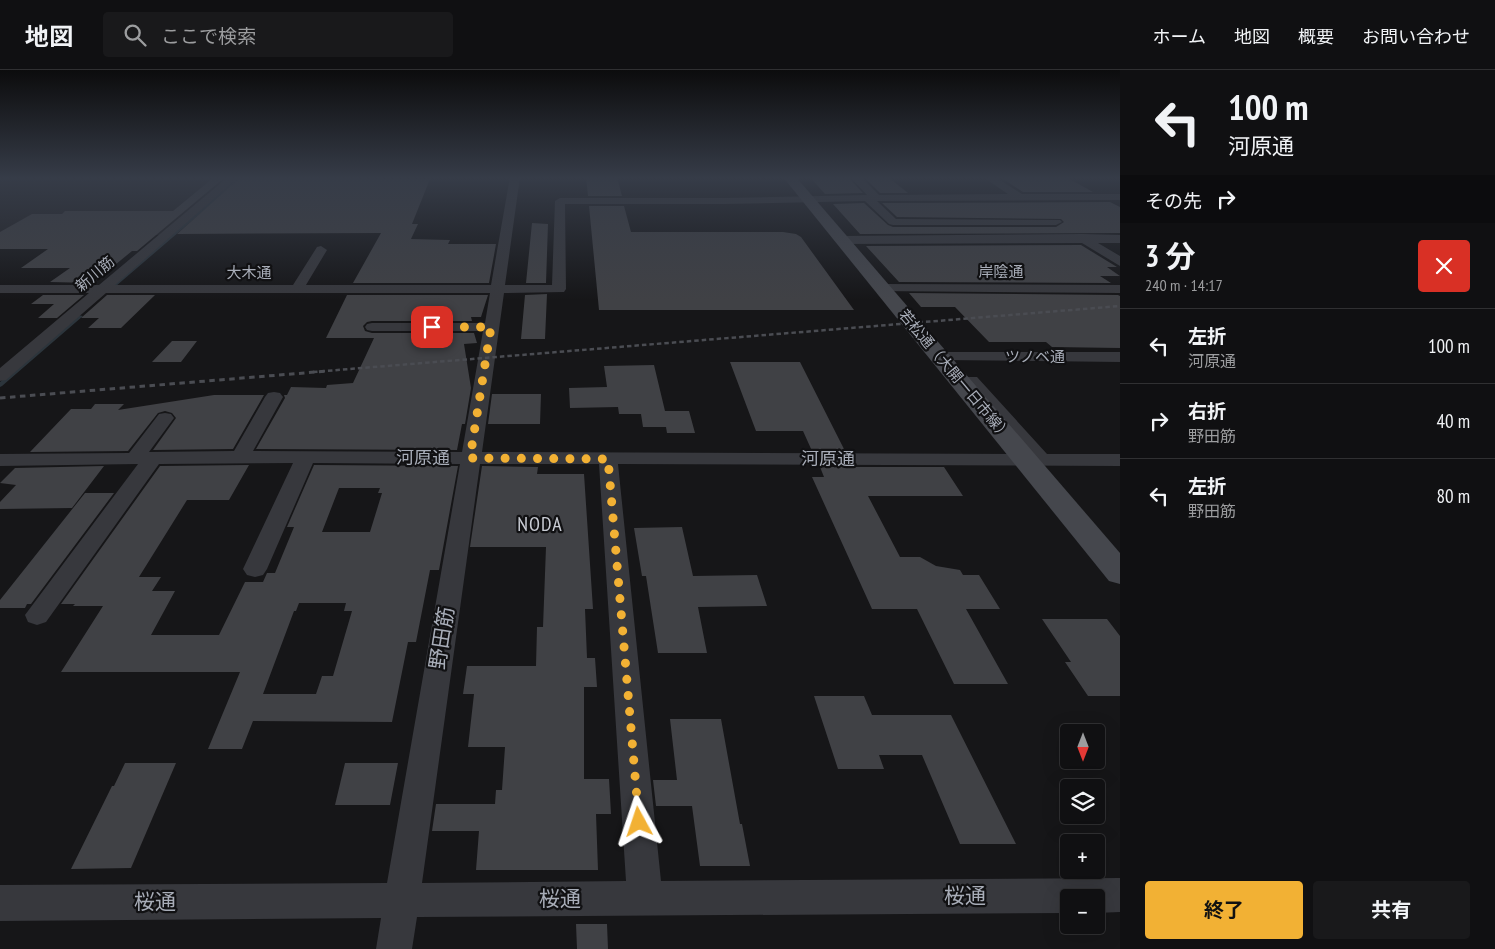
<!DOCTYPE html>
<html lang="ja">
<meta charset="utf-8">
<style>
:root{--surface:#101012;--page:#19191b;--text:#f1f3f6;--muted:#9c9d9f;--line:#303032;--accent:#f2b134}
body{margin:0;font-family:"PT Sans Narrow","Noto Sans JP",sans-serif;background:var(--page);color:var(--text);height:100vh;display:flex;flex-direction:column;font-size:19px;white-space:nowrap}
*{box-sizing:border-box;margin:0}
p{font-size:16px;color:var(--muted)}
.icon{flex:none;width:28px;height:28px;fill:none;stroke:currentColor;stroke-width:2;stroke-linecap:round;stroke-linejoin:round}
.map{position:relative;flex:1;overflow:hidden}
.drawer{display:flex;flex-direction:column;background:var(--surface);width:375px}
.drawer>*{flex:none}
.banner{background:#101012;color:var(--text);overflow:hidden}
.needle{width:32px;rotate:180deg}
.fabs{position:absolute;left:1060px;top:654px;display:grid;gap:10px}
.fabs a{display:grid;place-items:center;width:45px;height:45px;border-radius:5px;background:var(--surface);box-shadow:0 5px 20px #0002,0 0 0 1px var(--line);font-size:25px}
.pin{position:absolute;display:grid;place-items:center;width:42px;height:42px;color:#fff;margin:-21px;border-radius:10px;box-shadow:0 2px 8px #0006}
.me{position:absolute;width:55px;margin:-28px;rotate:355deg;stroke-linejoin:round;filter:drop-shadow(0 0 4px #0008)}
.turn{display:flex;align-items:center;gap:18px;height:105px;padding:0 25px;font-size:22px}
.turn .icon{width:65px;height:65px;stroke-width:2.5}
.turn b{display:block;font-size:35px;line-height:42px}
.then{display:flex;align-items:center;height:48px;padding:0 25px;background:#0003;gap:10px;font-size:19px}
.round{display:grid;place-items:center;flex:none;width:52px;height:52px;border-radius:5px;background:var(--page)}
.head{display:flex;align-items:center;justify-content:space-between;height:85px;padding:0 25px}
h1{font-size:30px;font-weight:700;line-height:38px}
.action{display:flex;gap:10px;margin-top:auto;padding:10px 25px}
.action a{flex:1;height:58px;border-radius:5px;background:var(--accent);color:#111;font-size:20px;font-weight:700;line-height:58px;text-align:center}
.action a+a{background:var(--page);color:var(--text)}
ul{padding:0;list-style:none}
li{display:flex;align-items:center;gap:15px;height:75px;padding:0 25px;border-top:1px solid var(--line)}
li div{flex:1}
li b{display:block;font-size:19px}
li em{font-style:normal}
header{display:flex;align-items:center;gap:30px;box-sizing:border-box;height:70px;padding:0 25px;background:var(--surface);border-bottom:1px solid var(--line)}
header strong{font-size:24px}
nav{display:flex;gap:28px;margin-inline-start:auto;font-size:18px}
.search{width:350px;height:45px;background:var(--page);display:flex;align-items:center;gap:12px;box-sizing:border-box;padding:0 18px;border-radius:5px;color:var(--muted);font-size:19px}
main{display:flex;flex:1;min-height:0}
.map>svg:first-child{display:block}
.built{fill:#222225}
.lines{fill:none;stroke-linecap:round;stroke-linejoin:round}
.stream{fill:#2c353c;fill-rule:evenodd}
.building{fill:#404145;fill-rule:evenodd}
.street{fill:#37383d;fill-rule:evenodd}
.secondary{fill:#45474d;fill-rule:evenodd}
.rail-far1{stroke:#4a4c52;stroke-width:2.5;stroke-dasharray:4.5 3;stroke-linecap:butt}
.rail{stroke:#4a4c52;stroke-width:3;stroke-dasharray:5.5 4.5;stroke-linecap:butt}
.route{stroke:#f2b134;stroke-width:9;stroke-dasharray:0 16.2}
.labels{text-anchor:middle;stroke-width:4.5;stroke-linejoin:round;paint-order:stroke}
.far-street-label{font-size:15px;fill:#a8adb8;stroke:#111113}
.street-label{font-size:18px;fill:#a8adb8;stroke:#111113}
.quarter-label{font-size:20px;letter-spacing:1px;fill:#c9ccd4;stroke:#111113}
.near-street-label{font-size:21px;fill:#a8adb8;stroke:#111113}
</style>
<header>
<strong>地図</strong>
<div class="search"><svg class="icon" aria-label="search" viewBox="0 0 24 24"><circle cx="10" cy="10" r="6"/><path d="M15 15l6 6"/></svg>ここで検索</div>
<nav><a>ホーム</a><a>地図</a><a>概要</a><a>お問い合わせ</a></nav>
</header>
<main>
<div class="map">
<svg width="1120" height="879" viewBox="0 0 1120 879">
<rect width="100%" height="100%" fill="#161618"/>
<path class="built" d="M 0,107 L 232,107 L 163,165 L 0,165 Z"/>
<g class="lines">
<path class="stream" d="M 239,107 L 243,107 L 109,222 L 105,222 L 105,220 Z
M 78,245 L 83,246 L 2,316 L 0,317 L 0,312 Z"/>
</g>
<path class="building" d="M 586,107 L 617,107 L 622,126 L 588,126 Z
M 810,107 L 848,107 L 863,123 L 825,124 Z
M 864,107 L 888,107 L 908,123 L 880,123 Z
M 1000,107 L 1066,107 L 1093,122 L 1023,122 Z
M 213,108 L 224,108 L 137,181 L 132,181 L 93,213 L 50,212 L 70,198 L 21,198 L 48,179 L 0,179 L 0,162 L 32,144 L 62,144 L 65,141 L 173,141 Z
M 240,108 L 430,109 L 412,154 L 418,154 L 411,169 L 450,170 L 448,174 L 496,174 L 489,213 L 353,213 L 381,163 L 177,164 Z
M 1110,132 L 1120,137 L 1120,163 L 860,164 L 833,134 L 864,133 L 888,155 L 893,157 L 1056,157 L 1064,152 L 1061,149 L 897,147 L 882,133 Z
M 589,136 L 624,136 L 631,162 L 783,162 L 796,164 L 801,167 L 854,240 L 599,240 Z
M 532,153 L 548,154 L 546,213 L 526,213 Z
M 1081,175 L 1117,197 L 1107,197 L 1120,206 L 1100,206 L 1111,213 L 899,212 L 866,176 Z
M 909,223 L 1118,225 L 1120,226 L 1120,278 L 1052,277 L 1046,272 L 989,272 L 955,237 L 921,237 Z
M 547,224 L 545,269 L 521,269 L 525,225 Z
M 43,225 L 84,225 L 57,248 L 38,248 L 54,234 L 31,234 Z
M 107,225 L 155,225 L 121,258 L 88,258 L 99,248 L 81,248 Z
M 347,225 L 488,225 L 481,247 L 471,247 L 472,251 L 372,251 L 367,252 L 363,256 L 365,261 L 372,263 L 474,263 L 477,273 L 464,274 L 471,318 L 465,354 L 462,354 L 457,380 L 256,379 L 285,328 L 284,325 L 287,325 L 291,317 L 326,318 L 327,315 L 353,313 L 374,268 L 326,268 Z
M 172,271 L 197,271 L 181,292 L 152,292 Z
M 730,292 L 800,292 L 845,381 L 812,381 L 803,361 L 756,361 Z
M 654,295 L 665,341 L 689,341 L 695,363 L 667,363 L 666,357 L 643,357 L 641,344 L 619,344 L 618,337 L 570,338 L 569,318 L 607,317 L 604,296 Z
M 492,324 L 541,324 L 540,354 L 488,354 Z
M 214,325 L 264,325 L 233,379 L 153,380 L 176,348 L 172,343 L 165,341 L 158,343 L 128,381 L 30,382 L 71,339 L 91,339 L 95,334 L 124,334 L 118,340 Z
M 249,395 L 229,430 L 187,430 L 139,507 L 161,507 L 152,521 L 175,521 L 151,565 L 219,565 L 245,512 L 263,512 L 267,503 L 275,503 L 294,457 L 287,457 L 314,395 L 458,396 L 439,500 L 430,500 L 416,572 L 408,572 L 392,652 L 253,651 L 242,679 L 208,679 L 240,602 L 61,602 L 103,536 L 73,536 L 75,534 L 61,534 L 160,396 ZM 339,418 L 380,418 L 378,423 L 382,423 L 370,462 L 322,462 ZM 299,533 L 346,533 L 344,541 L 352,541 L 333,606 L 322,606 L 316,624 L 263,624 L 294,541 L 296,541 Z
M 104,396 L 72,438 L 0,439 L 0,432 L 16,415 L 0,413 L 15,398 Z
M 482,396 L 538,397 L 537,404 L 584,404 L 593,539 L 585,539 L 587,588 L 595,588 L 597,617 L 584,617 L 584,709 L 609,709 L 611,744 L 596,744 L 598,800 L 476,800 L 479,761 L 432,761 L 436,734 L 495,734 L 496,720 L 502,720 L 505,677 L 468,677 L 474,624 L 463,624 L 467,596 L 536,596 L 537,557 L 543,557 L 546,477 L 470,477 Z
M 820,397 L 944,397 L 963,426 L 868,426 L 900,487 L 920,487 L 936,496 L 960,500 L 963,505 L 979,505 L 1000,539 L 966,539 L 1008,614 L 954,614 L 917,539 L 872,539 L 812,407 L 824,407 Z
M 85,423 L 114,423 L 31,534 L 27,534 L 25,538 L 0,538 L 0,530 Z
M 682,457 L 693,506 L 757,505 L 767,536 L 698,537 L 707,583 L 658,583 L 646,506 L 642,506 L 634,458 Z
M 1042,549 L 1107,549 L 1120,566 L 1120,626 L 1088,626 L 1065,592 L 1071,592 Z
M 814,626 L 864,626 L 872,645 L 951,645 L 1016,774 L 960,774 L 922,685 L 879,685 L 884,699 L 838,699 Z
M 670,649 L 721,649 L 740,754 L 742,754 L 750,796 L 700,796 L 692,736 L 656,736 L 653,710 L 677,710 Z
M 125,693 L 176,693 L 131,798 L 71,799 L 112,716 L 114,716 Z
M 345,693 L 398,693 L 390,735 L 335,735 Z
M 576,854 L 607,854 L 608,879 L 577,879 Z"/>
<g class="lines">
<path class="street" d="M 228,107 L 239,107 L 115,215 L 293,215 L 317,177 L 321,176 L 327,180 L 306,215 L 491,215 L 510,107 L 520,107 L 505,215 L 552,215 L 555,131 L 560,128 L 724,128 L 867,125 L 850,107 L 861,107 L 879,125 L 1008,124 L 983,107 L 995,107 L 1022,124 L 1120,124 L 1120,130 L 877,131 L 896,149 L 1060,150 L 1062,152 L 1056,155 L 893,155 L 889,154 L 865,131 L 724,134 L 565,134 L 566,219 L 564,222 L 504,223 L 482,382 L 1026,384 L 965,315 L 963,311 L 965,307 L 977,307 L 1047,384 L 1120,384 L 1120,396 L 618,394 L 661,811 L 1120,808 L 1120,842 L 1096,843 L 1096,828 L 1069,828 L 1069,843 L 417,847 L 412,879 L 376,879 L 381,848 L 0,851 L 0,815 L 387,813 L 460,394 L 313,393 L 267,499 L 263,505 L 255,507 L 247,505 L 243,499 L 293,393 L 159,394 L 46,552 L 37,555 L 28,552 L 25,545 L 138,394 L 0,396 L 0,384 L 129,383 L 159,344 L 165,343 L 171,344 L 174,348 L 149,382 L 234,381 L 265,327 L 268,323 L 274,322 L 280,323 L 283,327 L 253,381 L 462,382 L 483,261 L 372,261 L 367,260 L 365,257 L 367,254 L 372,253 L 485,253 L 490,223 L 106,223 L 6,310 L 0,311 L 0,298 L 89,223 L 0,223 L 0,215 L 99,215 ZM 480,394 L 599,394 L 626,811 L 422,813 Z
M 1083,164 L 1120,165 L 1120,173 L 1098,173 L 1120,186 L 1120,196 L 1082,173 L 840,174 L 834,170 L 840,166 Z
M 881,214 L 1120,215 L 1120,223 L 876,221 L 874,218 L 876,215 Z
M 949,282 L 1120,282 L 1120,292 L 943,290 L 941,287 L 943,284 Z"/>
<path class="secondary" d="M 783,107 L 796,107 L 1120,483 L 1120,514 L 1109,511 Z"/>
<path class="rail-far1" d="M 313,302 L 1120,236"/>
<path class="rail" d="M 0,328 L 328,301"/>
</g>
<linearGradient id="sky" x2="0" y2="1"><stop stop-color="#0c0c0d"/><stop offset="0.47" stop-color="#363c48"/><stop offset="1" stop-color="#363c48" stop-opacity="0"/></linearGradient>
<rect width="1120" height="230" fill="url(#sky)"/>
<g class="lines">
<path class="route" d="M 432,257 L 491,257 L 470,388 L 608,389 L 639,752"/>
</g>
<g class="labels">
<g class="far-street-label">
<text x="1001" y="207">岸陰通</text>
<text x="249" y="208">大木通</text>
<text transform="translate(95 204) rotate(-40)" y="5">新川筋</text>
<text x="1035" y="292">ツノベ通</text>
<text transform="translate(955 305) rotate(50)" y="5">若松通（大開一日市線）</text>
</g>
<g class="street-label">
<text x="423" y="394">河原通</text>
<text x="828" y="395">河原通</text>
</g>
<g class="quarter-label">
<text x="540" y="461">NODA</text>
</g>
<g class="near-street-label">
<text transform="translate(442 568) rotate(-81)" y="7">野田筋</text>
<text x="965" y="833">桜通</text>
<text x="560" y="836">桜通</text>
<text x="155" y="839">桜通</text>
</g>
</g>
</svg>
<div class="fabs">
<a><svg class="needle" viewBox="-14 -14 28 28"><path d="M0-13l5 13h-10z" fill="#e53935"/><path d="M0 13l5-13h-10z" fill="#9c9d9f"/></svg></a>
<a><svg class="icon" aria-label="layers" viewBox="0 0 24 24"><path d="M12 4l9 5-9 5-9-5zM3 14l9 5 9-5"/></svg></a>
<a>+</a>
<a>−</a>
</div>
<div class="pin" style="left:432px;top:257px;background:#d93025"><svg class="icon" aria-label="arrive" viewBox="0 0 24 24"><path d="M6 21V4h12l-3 4 3 4H6"/></svg></div>
<svg class="me" style="left:639px;top:752px" viewBox="-20 -20 40 40"><path d="M0-17L14 15 0 8-14 15z" fill="#f2b134" stroke="#fff" stroke-width="4"/></svg>
</div>
<section class="drawer">
<div class="banner">
<div class="turn"><svg class="icon" aria-label="left" viewBox="0 0 24 24"><path d="M17 20v-9H6M10 6l-5 5 5 5"/></svg><div><b>100 m</b>河原通</div></div>
<div class="then">その先<svg class="icon" aria-label="right" viewBox="0 0 24 24"><path d="M7 20v-9h11M14 6l5 5-5 5"/></svg></div>
</div>
<div class="head"><div><h1>3 分</h1><p>240 m · 14:17</p></div><a class="round" style="background:#d93025;color:#fff"><svg class="icon" aria-label="close" viewBox="0 0 24 24"><path d="M6 6l12 12M18 6L6 18"/></svg></a></div>
<ul>
<li><svg class="icon" aria-label="left" viewBox="0 0 24 24"><path d="M17 20v-9H6M10 6l-5 5 5 5"/></svg><div><b>左折</b><p>河原通</p></div><em>100 m</em></li>
<li><svg class="icon" aria-label="right" viewBox="0 0 24 24"><path d="M7 20v-9h11M14 6l5 5-5 5"/></svg><div><b>右折</b><p>野田筋</p></div><em>40 m</em></li>
<li><svg class="icon" aria-label="left" viewBox="0 0 24 24"><path d="M17 20v-9H6M10 6l-5 5 5 5"/></svg><div><b>左折</b><p>野田筋</p></div><em>80 m</em></li>
</ul>
<div class="action"><a>終了</a><a>共有</a></div>
</section>
</main>
